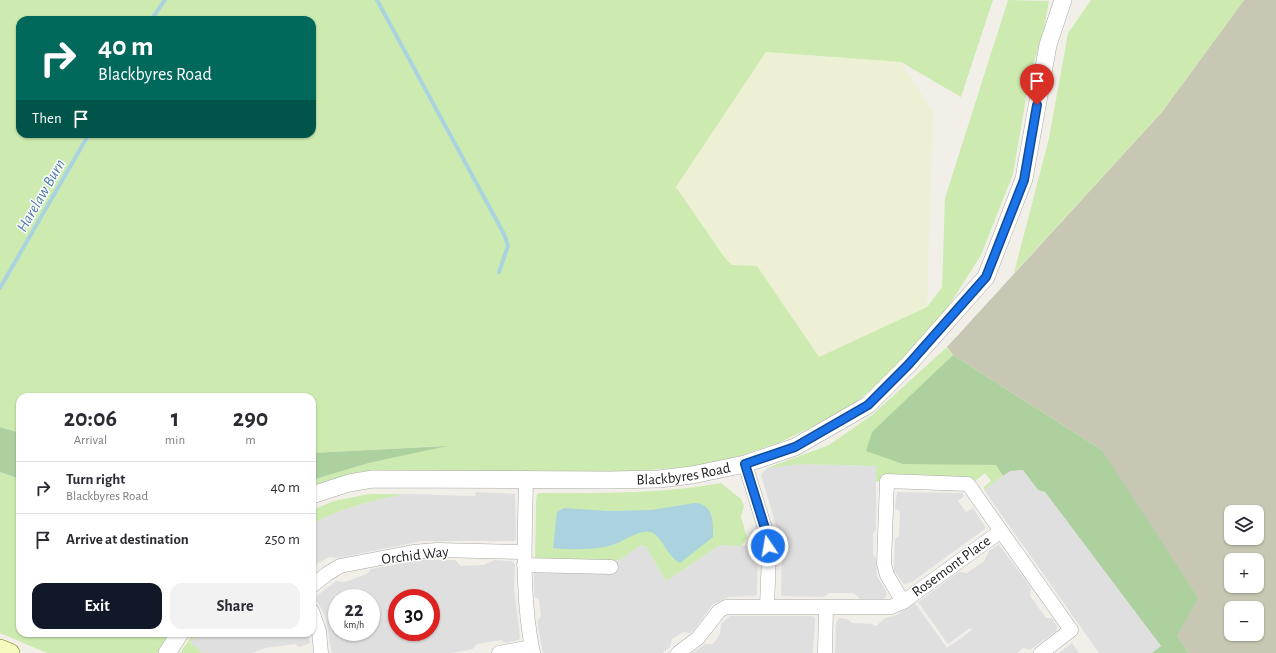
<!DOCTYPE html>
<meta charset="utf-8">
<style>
:root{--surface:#fff;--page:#f2f2f3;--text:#2b2b33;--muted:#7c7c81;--line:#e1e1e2;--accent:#111827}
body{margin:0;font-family:"Alegreya Sans",sans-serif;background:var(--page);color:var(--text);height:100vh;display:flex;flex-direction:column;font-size:15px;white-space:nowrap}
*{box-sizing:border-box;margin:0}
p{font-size:13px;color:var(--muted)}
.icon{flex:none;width:22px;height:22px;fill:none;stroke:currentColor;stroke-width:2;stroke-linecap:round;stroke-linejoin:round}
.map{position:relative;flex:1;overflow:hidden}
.panel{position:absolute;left:16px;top:393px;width:300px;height:244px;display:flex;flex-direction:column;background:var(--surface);border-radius:12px;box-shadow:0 1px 3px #0004}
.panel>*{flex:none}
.banner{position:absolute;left:16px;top:16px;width:300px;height:122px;border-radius:12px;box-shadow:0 1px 3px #0004;background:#00695c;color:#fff;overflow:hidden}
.fabs{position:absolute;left:1224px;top:505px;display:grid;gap:8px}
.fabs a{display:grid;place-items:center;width:40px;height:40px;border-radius:8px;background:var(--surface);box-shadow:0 1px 3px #0004;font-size:20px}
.speed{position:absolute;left:328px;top:589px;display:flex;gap:8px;font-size:20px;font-weight:700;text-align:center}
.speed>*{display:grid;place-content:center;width:52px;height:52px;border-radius:50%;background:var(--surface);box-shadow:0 1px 3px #0004;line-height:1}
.speed small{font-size:10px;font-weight:400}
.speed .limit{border:6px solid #d22;background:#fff;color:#111}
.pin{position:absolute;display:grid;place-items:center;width:34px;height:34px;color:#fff;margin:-41px -17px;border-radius:50% 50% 50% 0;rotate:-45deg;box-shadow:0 0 4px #0007}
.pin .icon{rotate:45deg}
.me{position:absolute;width:44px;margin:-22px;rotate:348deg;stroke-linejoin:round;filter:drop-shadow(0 0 3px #0008)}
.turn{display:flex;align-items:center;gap:14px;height:84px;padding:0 16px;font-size:18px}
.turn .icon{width:52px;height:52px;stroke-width:2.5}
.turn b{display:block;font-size:28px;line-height:34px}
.then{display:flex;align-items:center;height:38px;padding:0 16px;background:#0003;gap:8px;font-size:15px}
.eta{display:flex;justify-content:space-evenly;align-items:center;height:68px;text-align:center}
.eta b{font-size:24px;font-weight:600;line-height:28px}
.action{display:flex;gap:8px;margin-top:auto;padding:8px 16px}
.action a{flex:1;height:46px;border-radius:12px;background:var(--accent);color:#fff;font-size:16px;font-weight:600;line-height:46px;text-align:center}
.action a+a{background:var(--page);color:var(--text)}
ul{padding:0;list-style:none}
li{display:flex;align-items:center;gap:12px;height:52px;padding:0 16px;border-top:1px solid var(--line)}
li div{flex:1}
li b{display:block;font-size:15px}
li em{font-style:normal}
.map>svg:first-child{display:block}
.residential{fill:#e0dfdf;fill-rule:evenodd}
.construction{fill:#c7c7b4;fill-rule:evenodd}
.farmland{fill:#eef0d5}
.grass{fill:#cdebb0;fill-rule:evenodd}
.forest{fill:#add19e}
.water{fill:#aad3df}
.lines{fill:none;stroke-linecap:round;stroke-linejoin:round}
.stream{stroke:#aad3df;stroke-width:4}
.minor-casing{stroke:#a9a9a9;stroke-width:15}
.tertiary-casing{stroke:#a9a9a9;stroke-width:18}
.secondary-casing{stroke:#707d05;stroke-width:20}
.minor{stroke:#fff;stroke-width:14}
.tertiary{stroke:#fff;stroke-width:17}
.secondary{stroke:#f7fabf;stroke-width:19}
.route-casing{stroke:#114b97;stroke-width:10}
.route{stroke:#1a73e8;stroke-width:7}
.labels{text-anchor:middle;stroke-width:3;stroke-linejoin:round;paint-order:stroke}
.street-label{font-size:15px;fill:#222;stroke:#fff}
.water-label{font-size:16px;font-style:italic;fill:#4a7aab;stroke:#fff}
</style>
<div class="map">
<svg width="1276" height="653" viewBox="0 0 1276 653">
<rect width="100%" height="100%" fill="#f2efe9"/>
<path class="residential" d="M 801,464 L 876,466 L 876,530 L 873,533 L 873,554 L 876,559 L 877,576 L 886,591 L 887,595 L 884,599 L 860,599 L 854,593 L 829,593 L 824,597 L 781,596 L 782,552 L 780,539 L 761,475 L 767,468 Z
M 1023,470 L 1038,490 L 1045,492 L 1161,646 L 1152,653 L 1099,653 L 984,490 L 1010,471 Z
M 476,492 L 515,494 L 516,538 L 515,541 L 422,541 L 338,558 L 329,557 L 317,564 L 315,572 L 312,574 L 312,524 L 327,515 L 372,501 L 403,494 L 475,496 Z
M 897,492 L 962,493 L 964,496 L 958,501 L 966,512 L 973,508 L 986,528 L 912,582 L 904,584 L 894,571 L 895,539 L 899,536 L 900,512 L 895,508 Z
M 640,545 L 646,547 L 666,581 L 720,545 L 758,546 L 757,595 L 754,596 L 729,597 L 713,604 L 694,630 L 690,633 L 683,632 L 672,639 L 670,647 L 662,653 L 543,653 L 537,622 L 541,616 L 539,600 L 534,596 L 534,571 L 613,561 L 620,560 Z
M 998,545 L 1001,547 L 1031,588 L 1030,596 L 1046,618 L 1052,618 L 1057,626 L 1056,631 L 1030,650 L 1023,648 L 1017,653 L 835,653 L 836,623 L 839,618 L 847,619 L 852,623 L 872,624 L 876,626 L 885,618 L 897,615 L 915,603 L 947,648 L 972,630 L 970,628 L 948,644 L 918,602 L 959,572 L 967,573 L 984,561 L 989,551 Z
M 422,560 L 455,560 L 461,566 L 483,565 L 495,560 L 512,561 L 515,565 L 514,589 L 520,637 L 519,640 L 505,643 L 501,640 L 477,644 L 473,649 L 451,653 L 332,653 L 325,616 L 316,599 L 318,595 L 336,581 L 345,582 L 367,574 L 371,569 ZM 337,598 L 371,598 L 371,632 L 337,632 ZM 397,598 L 431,598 L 431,632 L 397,632 Z
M 730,616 L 812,616 L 815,618 L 813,653 L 693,653 L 705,644 L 713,644 L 720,634 L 721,624 Z
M 198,633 L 308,633 L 310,643 L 299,647 L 296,644 L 265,648 L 252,653 L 200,653 L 201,651 L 190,643 Z
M 1072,643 L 1079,653 L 1059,653 Z"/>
<path class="construction" d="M 1244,0 L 1276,0 L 1276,653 L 1189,653 L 1177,635 L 1102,450 L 953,355 L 947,347 L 1162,112 ZM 1231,512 L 1257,512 L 1257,538 L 1231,538 ZM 1231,560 L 1257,560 L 1257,586 L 1231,586 ZM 1231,608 L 1257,608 L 1257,634 L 1231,634 Z"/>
<path class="farmland" d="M 766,52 L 901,62 L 933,112 L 927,307 L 819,357 L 757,266 L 732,265 L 725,258 L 676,187 Z"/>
<path class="grass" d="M 0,0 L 993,0 L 961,97 L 901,62 L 766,52 L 676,187 L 725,258 L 732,265 L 757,266 L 819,357 L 927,307 L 942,287 L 945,198 L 1008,0 L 1049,1 L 1044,28 L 1029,80 L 1013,174 L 981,255 L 945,312 L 895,369 L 848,409 L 781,442 L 712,465 L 622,472 L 363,471 L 312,486 L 312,480 L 369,463 L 443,446 L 312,453 L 312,397 L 20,397 L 20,433 L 0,427 ZM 20,20 L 312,20 L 312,134 L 20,134 Z
M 1091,0 L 1244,0 L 1162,112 L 1014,273 L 1049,138 L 1068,33 Z
M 947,347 L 953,355 L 917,391 L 953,463 L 996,465 L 1003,476 L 984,490 L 984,487 L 991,481 L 985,473 L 974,482 L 970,477 L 881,475 L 881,480 L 876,482 L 876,466 L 802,464 L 767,468 L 829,445 L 872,415 Z
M 0,472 L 20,479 L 20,633 L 171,633 L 158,653 L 47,653 L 0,633 Z
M 721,483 L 741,499 L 744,506 L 741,517 L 747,538 L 741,546 L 720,545 L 666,581 L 646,547 L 641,545 L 620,560 L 613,561 L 535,559 L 536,502 L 537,494 L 541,493 C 601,493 661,494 721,483 Z
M 369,494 L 403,494 C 372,501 340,508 312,524 L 312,510 L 334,501 Z
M 194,633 L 198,633 L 190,643 L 201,651 L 200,653 L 180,653 Z"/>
<path class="forest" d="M 953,355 L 1102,450 L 1198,598 L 1177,635 L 1189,653 L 1152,653 L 1161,646 L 1045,492 L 1038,490 L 1023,470 L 1010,471 L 1003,476 L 996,465 L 903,464 L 866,451 L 872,432 Z
M 0,427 L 20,433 L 20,479 L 0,472 Z
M 447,446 L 369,463 L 312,480 L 312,453 Z"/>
<path class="water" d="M 695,503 C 714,504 713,523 713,537 L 680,563 C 668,558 661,534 650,532 C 636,530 623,543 609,546 C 592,550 571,550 553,548 L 557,512 L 564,508 L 608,511 L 651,510 Z"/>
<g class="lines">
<path class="stream" d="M 377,0 L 504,234 L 508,246 L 499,272
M 151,20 L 165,0
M 0,288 L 89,134"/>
<g class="minor-casing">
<path id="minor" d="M 745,464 L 768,538 L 769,554 L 767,607
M 526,478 C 525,537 521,595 533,653
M 524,565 L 611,567
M 312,586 L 327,574 L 340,566 L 413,552 L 437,550 L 524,552
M 903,602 L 887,575 L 884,564 L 887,481 L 968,484 L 1001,531
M 312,611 L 319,631 L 321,653
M 499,653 L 531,647
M 678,653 L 698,638 L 719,611 L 726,607 L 891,607 L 903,602 L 1001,531 L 1071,630 L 1041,653
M 825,653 L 826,608"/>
</g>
<g class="tertiary-casing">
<g id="tertiary">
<path id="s1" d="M 312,495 L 349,483 L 373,479 L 609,480 L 659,479 L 692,475 L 745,464 L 795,447 L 868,405 L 908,365 L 986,277 L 1024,179 L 1048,45 L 1063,0"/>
<path d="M 167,653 L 180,633"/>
</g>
</g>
<g class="secondary-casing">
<path id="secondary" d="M 0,649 L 10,653"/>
</g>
<use href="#minor" class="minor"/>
<use href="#tertiary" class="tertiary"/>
<use href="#secondary" class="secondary"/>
</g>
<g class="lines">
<g class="route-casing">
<path id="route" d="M 768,546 L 768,538 L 745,464 L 795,447 L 868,405 L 908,365 L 986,277 L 1024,180 L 1037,105"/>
</g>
<use href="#route" class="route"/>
</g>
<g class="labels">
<g class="street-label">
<text dy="5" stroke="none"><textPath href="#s1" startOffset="374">Blackbyres Road</textPath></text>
<text transform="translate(415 555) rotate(-7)" y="5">Orchid Way</text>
<text transform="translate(951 566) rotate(-36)" y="5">Rosemont Place</text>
</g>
<g class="water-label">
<text transform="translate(40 195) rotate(-60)" y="6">Harelaw Burn</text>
</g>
</g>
</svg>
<div class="fabs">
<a><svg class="icon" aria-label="layers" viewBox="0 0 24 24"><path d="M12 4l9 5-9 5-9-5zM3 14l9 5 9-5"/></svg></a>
<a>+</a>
<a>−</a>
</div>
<div class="speed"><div>22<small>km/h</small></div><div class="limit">30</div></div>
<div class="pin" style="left:1037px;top:105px;background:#d93025"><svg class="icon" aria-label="arrive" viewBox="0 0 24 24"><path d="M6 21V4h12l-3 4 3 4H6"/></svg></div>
<svg class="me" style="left:768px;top:546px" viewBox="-20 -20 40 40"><circle r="17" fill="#1a73e8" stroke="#fff" stroke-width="3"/><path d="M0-11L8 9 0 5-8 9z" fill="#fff"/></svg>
<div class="banner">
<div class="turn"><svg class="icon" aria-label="right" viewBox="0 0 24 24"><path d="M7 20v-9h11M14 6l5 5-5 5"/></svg><div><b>40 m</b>Blackbyres Road</div></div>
<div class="then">Then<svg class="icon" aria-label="arrive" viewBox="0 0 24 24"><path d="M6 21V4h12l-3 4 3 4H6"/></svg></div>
</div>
<section class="panel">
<div class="eta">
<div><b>20:06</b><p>Arrival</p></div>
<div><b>1</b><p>min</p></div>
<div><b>290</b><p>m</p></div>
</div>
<ul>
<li><svg class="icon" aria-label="right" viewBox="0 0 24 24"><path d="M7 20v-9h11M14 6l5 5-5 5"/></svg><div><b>Turn right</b><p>Blackbyres Road</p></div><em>40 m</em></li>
<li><svg class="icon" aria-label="arrive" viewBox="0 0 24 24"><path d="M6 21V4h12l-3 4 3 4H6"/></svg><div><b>Arrive at destination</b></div><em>250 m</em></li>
</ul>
<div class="action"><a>Exit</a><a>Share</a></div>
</section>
</div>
